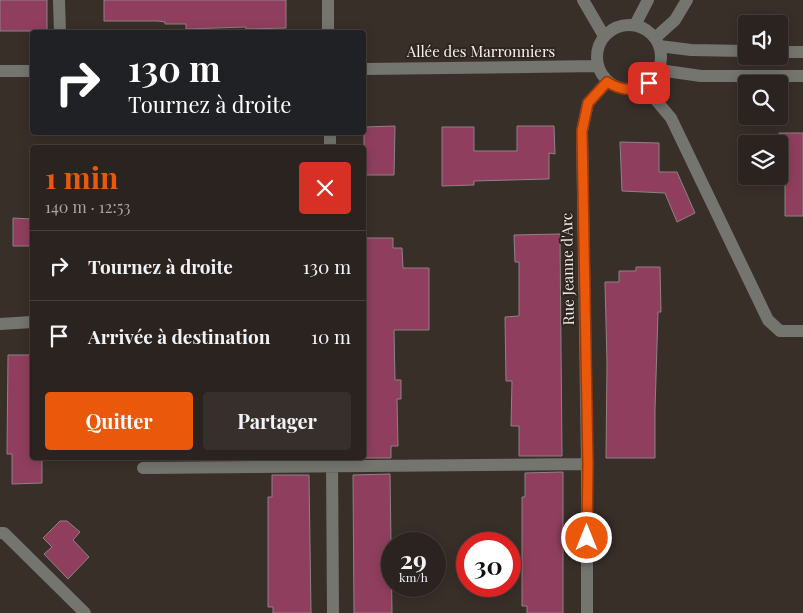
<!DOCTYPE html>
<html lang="fr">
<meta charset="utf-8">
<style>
:root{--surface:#2b231f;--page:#372f2c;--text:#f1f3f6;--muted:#a6a4a4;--line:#47403d;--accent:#ea580c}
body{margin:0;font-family:"Playfair Display",serif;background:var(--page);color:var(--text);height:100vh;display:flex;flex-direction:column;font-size:19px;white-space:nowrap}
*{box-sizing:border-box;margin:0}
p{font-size:16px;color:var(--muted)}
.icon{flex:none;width:28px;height:28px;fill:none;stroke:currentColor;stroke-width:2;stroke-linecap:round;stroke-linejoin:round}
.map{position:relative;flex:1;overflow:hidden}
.panel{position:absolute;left:30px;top:145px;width:336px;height:315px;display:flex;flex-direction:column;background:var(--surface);border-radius:5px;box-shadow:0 2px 12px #0003,0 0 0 1px var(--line)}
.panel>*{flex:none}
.hud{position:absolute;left:30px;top:30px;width:336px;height:105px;border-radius:5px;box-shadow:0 2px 12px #0003,0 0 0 1px var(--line);background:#202124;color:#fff;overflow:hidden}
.buttons{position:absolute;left:738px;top:15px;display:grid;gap:10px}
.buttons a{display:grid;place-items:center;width:50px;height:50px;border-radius:5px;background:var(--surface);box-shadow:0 2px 12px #0003,0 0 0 1px var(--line);font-size:25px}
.speed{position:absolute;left:381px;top:532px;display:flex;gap:10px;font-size:25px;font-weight:700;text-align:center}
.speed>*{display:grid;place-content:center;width:65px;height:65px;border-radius:50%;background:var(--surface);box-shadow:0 2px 12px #0003,0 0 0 1px var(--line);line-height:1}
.speed small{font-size:12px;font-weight:400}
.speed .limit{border:8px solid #d22;background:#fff;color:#111}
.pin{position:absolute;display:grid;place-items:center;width:42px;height:42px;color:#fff;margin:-21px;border-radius:10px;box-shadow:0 2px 8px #0006}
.me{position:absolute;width:55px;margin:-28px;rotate:0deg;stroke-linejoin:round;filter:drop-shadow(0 0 4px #0008)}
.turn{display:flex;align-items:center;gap:18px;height:105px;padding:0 15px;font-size:22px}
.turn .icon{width:65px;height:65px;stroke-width:2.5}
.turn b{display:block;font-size:35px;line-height:42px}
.round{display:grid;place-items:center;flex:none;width:52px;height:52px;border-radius:5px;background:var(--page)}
.head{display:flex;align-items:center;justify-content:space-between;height:85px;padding:0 15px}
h1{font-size:30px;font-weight:700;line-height:38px;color:var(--accent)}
.action{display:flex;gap:10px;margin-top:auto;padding:10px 15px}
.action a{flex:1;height:58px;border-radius:5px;background:var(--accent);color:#fff;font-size:20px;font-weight:700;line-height:58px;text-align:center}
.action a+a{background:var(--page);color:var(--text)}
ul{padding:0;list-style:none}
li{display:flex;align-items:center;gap:15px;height:70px;padding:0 15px;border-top:1px solid var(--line)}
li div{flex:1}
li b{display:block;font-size:19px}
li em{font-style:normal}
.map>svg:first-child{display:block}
.building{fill:#8f3f5d;stroke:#8f8285}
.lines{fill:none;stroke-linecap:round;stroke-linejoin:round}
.service{stroke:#757570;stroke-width:12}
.minor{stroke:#757570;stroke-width:12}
.route-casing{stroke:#983908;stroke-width:12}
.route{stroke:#ea580c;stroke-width:9}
.labels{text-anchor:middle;stroke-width:4;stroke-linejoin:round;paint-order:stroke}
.street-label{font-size:15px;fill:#f7f1ed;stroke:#2e2520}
</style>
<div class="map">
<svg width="803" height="613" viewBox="0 0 803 613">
<rect width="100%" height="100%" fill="#392f29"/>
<path class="building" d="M 0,0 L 47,0 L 47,31 L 0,31 Z
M 104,0 L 286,0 L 286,28 L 246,29 L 246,27 L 186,29 L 186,24 L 165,24 L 165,22 L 158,21 L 104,21 Z
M 395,126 L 394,175 L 364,175 L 364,127 Z
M 517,126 L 554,126 L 555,154 L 549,153 L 549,179 L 474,181 L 474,185 L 442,186 L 442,127 L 474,127 L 474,151 L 517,151 Z
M 779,133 L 803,133 L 803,216 L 785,216 L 785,156 L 779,156 Z
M 620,142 L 659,143 L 659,172 L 677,172 L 695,213 L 677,222 L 665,193 L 622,191 Z
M 13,218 L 32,219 L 32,246 L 13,246 Z
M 560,234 L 562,456 L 519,456 L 519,426 L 511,426 L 512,381 L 506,381 L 505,317 L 519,316 L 519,262 L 515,262 L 514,235 Z
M 364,238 L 393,238 L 393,248 L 402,248 L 403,268 L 429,268 L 429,330 L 394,330 L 395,380 L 401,380 L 401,399 L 397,399 L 398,446 L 391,446 L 391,458 L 354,458 L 364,458 Z
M 636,267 L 660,267 L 661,312 L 658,312 L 655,410 L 655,458 L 606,458 L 607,363 L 605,282 L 619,282 L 619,271 L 636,271 Z
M 8,355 L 32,355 L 32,458 L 42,458 L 42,483 L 12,484 L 12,454 L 7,454 Z
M 563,472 L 563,613 L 527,613 L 527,606 L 522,606 L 522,497 L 525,497 L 525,473 Z
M 390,474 L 392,613 L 354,613 L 353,475 Z
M 272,475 L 309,475 L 311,613 L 273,613 L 273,607 L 268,607 L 268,497 L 272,497 Z
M 60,521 L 67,521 L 80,532 L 73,540 L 89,557 L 68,579 L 44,554 L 52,547 L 43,538 Z"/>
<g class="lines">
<path class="service" d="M 635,25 L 648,0
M 644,86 L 671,118 L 768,320 L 780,331 L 803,331"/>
<path class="minor" d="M 59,0 L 60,32
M 583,0 L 604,36
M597 57a32 32 0 1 1 64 0a32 32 0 1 1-64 0Z
M 328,32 L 328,0
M 655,38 L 675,20 L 687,0
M 659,46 L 691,50 L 746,51
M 779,52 L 803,52
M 364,69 L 598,66
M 659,70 L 701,76 L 803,76
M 0,71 L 32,71
M 330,132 L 330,148
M 0,324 L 32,322
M 332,458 L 333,613
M 143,468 L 587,464
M 0,533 L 4,533 L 85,613
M 587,613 L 587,464 L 582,131 L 588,103 L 607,82"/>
</g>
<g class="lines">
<g class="route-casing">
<path id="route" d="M 587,538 L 588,464 L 582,131 L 588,103 L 607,82 C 622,91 633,92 649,83"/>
</g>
<use href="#route" class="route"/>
</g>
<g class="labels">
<g class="street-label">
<text x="481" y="57">Allée des Marronniers</text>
<text transform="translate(568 269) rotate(-91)" y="5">Rue Jeanne d'Arc</text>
</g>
</g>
</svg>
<div class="buttons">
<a><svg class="icon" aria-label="sound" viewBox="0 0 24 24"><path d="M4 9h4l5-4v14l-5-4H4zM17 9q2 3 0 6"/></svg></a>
<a><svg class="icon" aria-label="search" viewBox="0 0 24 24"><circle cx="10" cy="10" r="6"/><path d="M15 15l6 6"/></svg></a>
<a><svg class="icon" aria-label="layers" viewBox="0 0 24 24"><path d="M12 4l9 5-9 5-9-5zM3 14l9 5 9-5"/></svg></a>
</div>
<div class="speed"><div>29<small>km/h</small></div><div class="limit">30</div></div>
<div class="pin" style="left:649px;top:83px;background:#d93025"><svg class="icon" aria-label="arrive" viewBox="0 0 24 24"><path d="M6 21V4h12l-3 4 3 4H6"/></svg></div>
<svg class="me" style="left:587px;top:538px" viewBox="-20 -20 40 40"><circle r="17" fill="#ea580c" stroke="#fff" stroke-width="3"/><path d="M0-11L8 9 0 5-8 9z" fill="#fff"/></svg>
<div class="hud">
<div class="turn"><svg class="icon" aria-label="right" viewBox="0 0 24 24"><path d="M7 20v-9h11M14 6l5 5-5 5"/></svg><div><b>130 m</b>Tournez à droite</div></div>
</div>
<section class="panel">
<div class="head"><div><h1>1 min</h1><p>140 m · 12:53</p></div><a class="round" style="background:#d93025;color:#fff"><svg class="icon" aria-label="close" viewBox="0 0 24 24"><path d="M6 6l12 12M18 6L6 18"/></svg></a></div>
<ul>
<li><svg class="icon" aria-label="right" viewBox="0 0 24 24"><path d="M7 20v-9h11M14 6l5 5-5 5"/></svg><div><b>Tournez à droite</b></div><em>130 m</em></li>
<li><svg class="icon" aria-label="arrive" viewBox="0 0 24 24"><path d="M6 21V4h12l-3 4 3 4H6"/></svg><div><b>Arrivée à destination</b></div><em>10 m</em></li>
</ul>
<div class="action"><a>Quitter</a><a>Partager</a></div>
</section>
</div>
